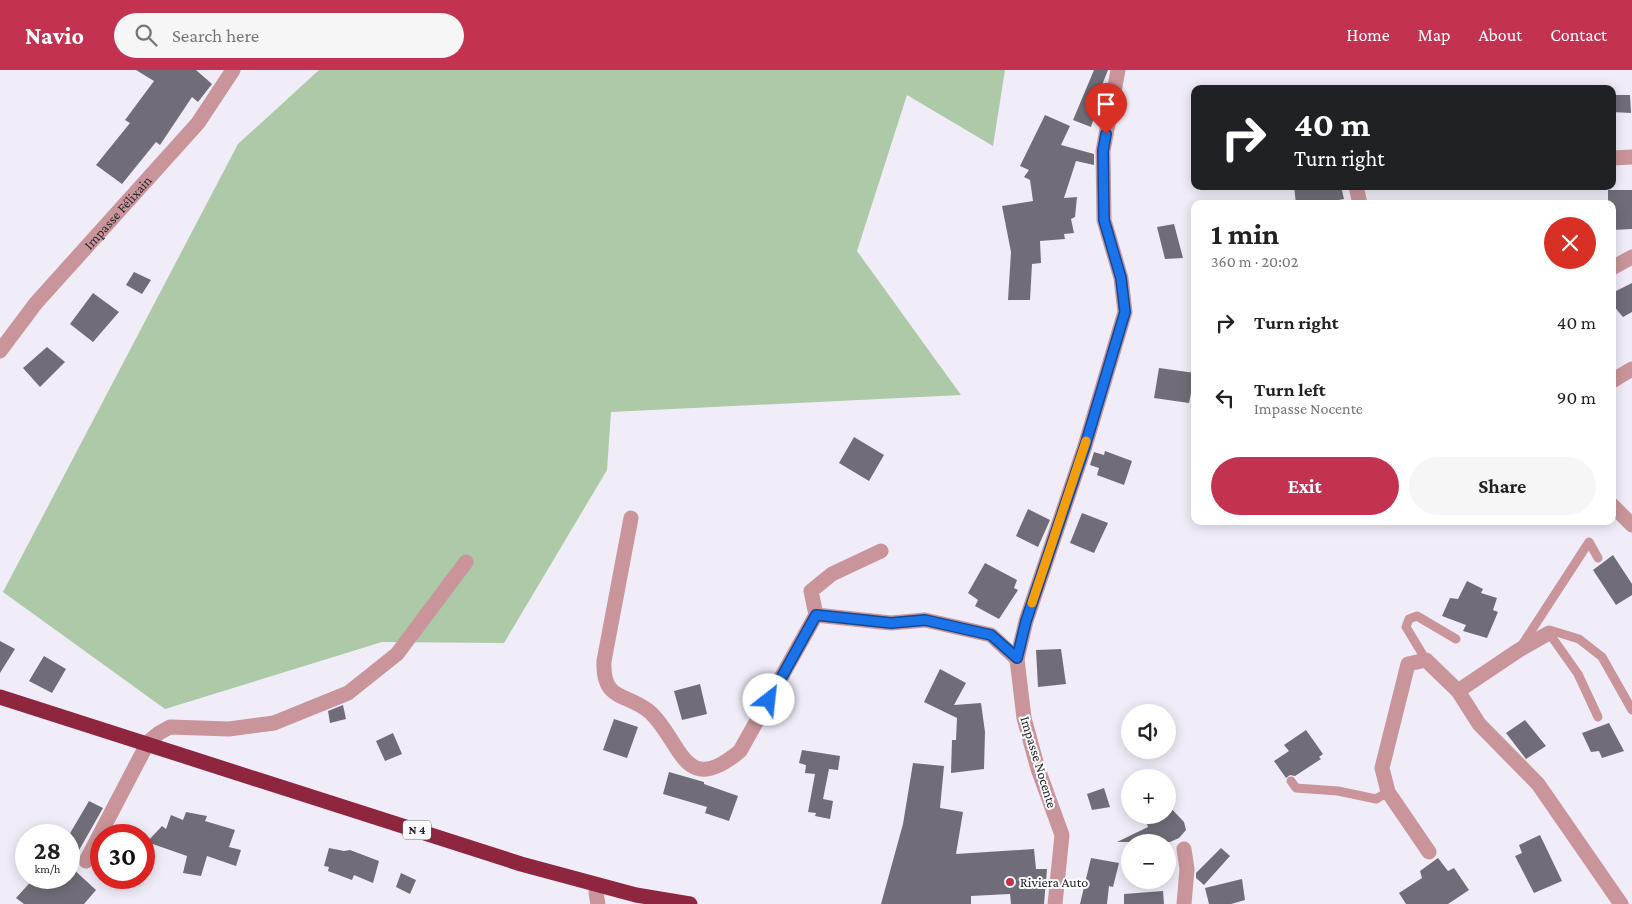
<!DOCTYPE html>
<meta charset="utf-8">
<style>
:root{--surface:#fff;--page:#f6f6f6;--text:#222;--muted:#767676;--accent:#c33250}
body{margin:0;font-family:"Crimson Pro",serif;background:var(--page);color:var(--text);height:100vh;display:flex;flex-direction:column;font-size:19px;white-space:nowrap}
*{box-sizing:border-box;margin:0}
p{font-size:16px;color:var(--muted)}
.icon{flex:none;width:28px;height:28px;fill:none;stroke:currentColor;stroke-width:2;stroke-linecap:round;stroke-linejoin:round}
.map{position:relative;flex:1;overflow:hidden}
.details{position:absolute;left:1191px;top:130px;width:425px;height:325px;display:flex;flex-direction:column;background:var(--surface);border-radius:10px;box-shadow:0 2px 12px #0003}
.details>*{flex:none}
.top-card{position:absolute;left:1191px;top:15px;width:425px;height:105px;border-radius:10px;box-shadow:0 2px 12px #0003;background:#202124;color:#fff;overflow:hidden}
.buttons{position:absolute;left:1121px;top:634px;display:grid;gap:10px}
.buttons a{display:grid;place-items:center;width:55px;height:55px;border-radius:50%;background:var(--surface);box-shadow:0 2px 12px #0003;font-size:25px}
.speed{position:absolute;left:15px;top:754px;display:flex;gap:10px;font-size:25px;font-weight:700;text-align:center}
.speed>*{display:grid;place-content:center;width:65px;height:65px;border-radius:50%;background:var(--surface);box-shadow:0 2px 12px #0003;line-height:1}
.speed small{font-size:12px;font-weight:400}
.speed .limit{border:8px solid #d22;background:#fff;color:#111}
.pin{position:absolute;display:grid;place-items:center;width:42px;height:42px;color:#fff;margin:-51px -21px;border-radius:50% 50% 50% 0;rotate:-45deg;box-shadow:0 0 5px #0007}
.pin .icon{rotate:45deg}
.me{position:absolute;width:55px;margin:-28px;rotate:29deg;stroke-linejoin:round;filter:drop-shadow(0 0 4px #0008)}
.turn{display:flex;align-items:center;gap:18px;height:105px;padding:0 20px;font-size:22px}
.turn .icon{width:65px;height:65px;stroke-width:2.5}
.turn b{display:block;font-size:35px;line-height:42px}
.round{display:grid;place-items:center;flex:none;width:52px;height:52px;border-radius:26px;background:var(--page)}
.overview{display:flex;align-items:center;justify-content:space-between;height:85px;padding:0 20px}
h1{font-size:30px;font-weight:700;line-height:38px}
.button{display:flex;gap:10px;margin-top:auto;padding:10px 20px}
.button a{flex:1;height:58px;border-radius:30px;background:var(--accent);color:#fff;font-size:20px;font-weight:700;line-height:58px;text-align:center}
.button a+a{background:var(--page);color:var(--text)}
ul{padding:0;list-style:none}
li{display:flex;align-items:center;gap:15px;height:75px;padding:0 20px}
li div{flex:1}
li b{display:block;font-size:19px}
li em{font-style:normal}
header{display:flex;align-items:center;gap:30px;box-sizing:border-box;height:70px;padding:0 25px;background:var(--accent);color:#fff}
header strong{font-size:24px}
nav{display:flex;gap:28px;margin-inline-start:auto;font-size:18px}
.search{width:350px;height:45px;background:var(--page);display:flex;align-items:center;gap:12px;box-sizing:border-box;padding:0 18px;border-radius:28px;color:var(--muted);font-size:19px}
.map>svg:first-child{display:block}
.green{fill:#adc9a7}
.building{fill:#706d78}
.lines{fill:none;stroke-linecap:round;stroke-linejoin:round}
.lane{stroke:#c9959b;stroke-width:9}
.street{stroke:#c9959b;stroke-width:15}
.highway{stroke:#8f2640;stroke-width:15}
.route-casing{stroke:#114b97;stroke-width:12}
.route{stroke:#1a73e8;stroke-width:9}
.slow{stroke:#f59e0b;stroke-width:9}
.poi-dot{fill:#c33250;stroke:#fcfcfe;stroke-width:2}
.labels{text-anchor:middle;stroke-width:4;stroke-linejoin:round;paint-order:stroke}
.shield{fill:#fcfcfe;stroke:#666669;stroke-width:1}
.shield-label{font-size:12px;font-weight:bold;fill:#262529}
.street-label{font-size:14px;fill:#262529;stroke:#fcfcfe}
.poi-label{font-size:14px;fill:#262529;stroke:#fcfcfe;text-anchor:start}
</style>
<header>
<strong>Navio</strong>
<div class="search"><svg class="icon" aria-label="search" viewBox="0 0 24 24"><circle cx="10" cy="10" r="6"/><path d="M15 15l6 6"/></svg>Search here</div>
<nav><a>Home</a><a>Map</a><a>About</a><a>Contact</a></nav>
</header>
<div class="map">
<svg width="1632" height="834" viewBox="0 0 1632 834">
<rect width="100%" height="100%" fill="#f0edf9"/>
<path class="green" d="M 319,0 L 1005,0 L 993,76 L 907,25 L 857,181 L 961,325 L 611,342 L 607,400 L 504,573 L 382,572 L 165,639 L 3,522 L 238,74 Z"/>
<path class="building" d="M 136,0 L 196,0 L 212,14 L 198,32 L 192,27 L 160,75 L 156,72 L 122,114 L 96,95 L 130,53 L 125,50 L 154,11 Z
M 1094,0 L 1108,0 L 1098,25 L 1101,26 L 1091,57 L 1073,50 Z
M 1612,25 L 1630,25 L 1631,43 L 1612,42 Z
M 1045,45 L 1070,56 L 1061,75 L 1094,84 L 1094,95 L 1076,91 L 1064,128 L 1077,127 L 1075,147 L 1071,149 L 1074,163 L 1064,164 L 1065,169 L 1040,171 L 1041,193 L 1032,194 L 1030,230 L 1008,230 L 1011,182 L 1002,136 L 1033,131 L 1030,110 L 1024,107 L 1029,100 L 1020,96 Z
M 1294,116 L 1341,116 L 1344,129 L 1316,134 L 1296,134 Z
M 1608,120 L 1632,120 L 1632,159 L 1612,160 L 1612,134 L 1608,134 Z
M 1174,154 L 1183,188 L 1165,189 L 1157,157 Z
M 134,202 L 151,210 L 142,224 L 126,215 Z
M 1632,213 L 1632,242 L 1623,247 L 1612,234 L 1612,223 Z
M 93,223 L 119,242 L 93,272 L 70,254 Z
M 47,277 L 65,292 L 40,317 L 23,298 Z
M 1159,298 L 1195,303 L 1189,333 L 1154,328 Z
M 854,367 L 884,385 L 869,411 L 839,393 Z
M 1105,381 L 1132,391 L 1124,415 L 1097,405 L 1099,398 L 1090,395 L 1094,382 L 1104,385 Z
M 1028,439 L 1050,450 L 1038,477 L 1016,466 Z
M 1082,443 L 1108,453 L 1094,483 L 1070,473 Z
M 1613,485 L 1632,514 L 1632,525 L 1616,535 L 1593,500 Z
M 985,493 L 1017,510 L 1014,518 L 1018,520 L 999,549 L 975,536 L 978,530 L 968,523 Z
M 1467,511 L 1483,519 L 1481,523 L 1497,528 L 1493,540 L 1498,542 L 1487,568 L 1463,561 L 1466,555 L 1442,546 L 1450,528 L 1458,529 Z
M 0,571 L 15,579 L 0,603 Z
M 1061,579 L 1066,614 L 1038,617 L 1036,580 Z
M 44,586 L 66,599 L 52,623 L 29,611 Z
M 940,599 L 966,613 L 954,635 L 981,633 L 985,662 L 984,699 L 951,703 L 952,670 L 956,670 L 957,648 L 924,632 Z
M 700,614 L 707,644 L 682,650 L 674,621 Z
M 343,635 L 346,649 L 330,653 L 328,641 Z
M 614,649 L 638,657 L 627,688 L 603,680 Z
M 1525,650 L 1546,676 L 1526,689 L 1506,663 Z
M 1609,653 L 1624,681 L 1602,688 L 1599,681 L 1591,682 L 1582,663 Z
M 1306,660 L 1323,684 L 1319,687 L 1321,689 L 1295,706 L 1290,705 L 1286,708 L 1274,691 L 1289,681 L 1284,675 Z
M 393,663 L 402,684 L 385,691 L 376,671 Z
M 802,680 L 840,686 L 838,700 L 829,699 L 823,729 L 833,731 L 830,749 L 815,746 L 816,743 L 808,742 L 815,704 L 805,703 L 806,695 L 799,693 Z
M 913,693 L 944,696 L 940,738 L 963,742 L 956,784 L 1034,779 L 1036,799 L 1047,799 L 1044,834 L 1011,834 L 1010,824 L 971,826 L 971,834 L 881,834 L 903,754 Z
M 669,702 L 704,712 L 704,714 L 738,726 L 729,751 L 705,743 L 707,737 L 663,724 Z
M 1104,718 L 1110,737 L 1092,740 L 1087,724 Z
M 89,731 L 103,738 L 70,796 L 96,820 L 84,834 L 24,834 L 16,828 L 34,808 L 69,808 L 69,765 Z
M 1168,735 L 1184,752 L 1186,760 L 1179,768 L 1170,772 L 1117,772 L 1148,757 L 1144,745 L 1168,745 Z
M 186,742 L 207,746 L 205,751 L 235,760 L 229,777 L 241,780 L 236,796 L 207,786 L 201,806 L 183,803 L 187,786 L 147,772 L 162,756 L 166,759 L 171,745 L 183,750 Z
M 1540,765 L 1562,811 L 1534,823 L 1515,786 L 1522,783 L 1519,775 Z
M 329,778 L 344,781 L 350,780 L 379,791 L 373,813 L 354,805 L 352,810 L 328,801 L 329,797 L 324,796 Z
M 1221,778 L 1230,786 L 1204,815 L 1196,808 L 1196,803 Z
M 1091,788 L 1119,793 L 1113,817 L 1109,816 L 1107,834 L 1080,834 Z
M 1438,788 L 1448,801 L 1454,798 L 1469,820 L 1448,834 L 1406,834 L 1399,823 L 1422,808 L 1420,801 Z
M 401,803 L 416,810 L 410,824 L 396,817 Z
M 1242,809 L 1245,830 L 1231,834 L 1209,834 L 1205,818 Z
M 1163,821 L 1164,834 L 1124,834 L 1124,824 Z"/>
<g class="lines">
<path class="lane" d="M 1522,575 L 1589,472 L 1598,488
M 1426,590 L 1406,557 L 1409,549 L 1417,546 L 1456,569
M 1598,647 L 1578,604 L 1549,563 L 1553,561 L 1579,569 L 1602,587 L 1632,640
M 1291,711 L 1296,718 L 1338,721 L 1376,729 L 1388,722"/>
<g class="street">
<path d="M 1612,88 L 1632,87"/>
<path d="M 1356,116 L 1360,134"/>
<path d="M 1612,198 L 1632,187"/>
<path id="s1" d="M 0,281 L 36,233 L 198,53 L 233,0"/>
<path d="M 1612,311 L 1632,299"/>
<path d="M 1612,435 L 1632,455"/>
<path d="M 631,448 L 604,591 C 602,633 628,622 651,643 C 682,673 684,728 740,681 L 816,545"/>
<path d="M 881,481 L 832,504 L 811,521 L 816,545 L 891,553 L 925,550 L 991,565 L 1017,589"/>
<path d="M 1458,621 L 1519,580 L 1549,563"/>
<path d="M 147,673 L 159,663 L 170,657 L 229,659 L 274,653 L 348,623 L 397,584 L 466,492"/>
<path d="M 1184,779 L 1187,799 L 1184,834"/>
<path d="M 1429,782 L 1388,722 L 1382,698 L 1408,594 L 1426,590 L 1458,621 L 1479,654 L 1538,714 L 1621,834"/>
<path d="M 86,791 L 144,680"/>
<path d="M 596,823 L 598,834"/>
<path d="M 1055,834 L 1062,765 L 1038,699 L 1024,648 L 1017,589 L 1026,551 L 1085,376 L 1125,242 L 1121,208 L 1104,150 L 1103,81 L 1118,0"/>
</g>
<path class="highway" d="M 0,627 L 521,794 L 636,825 L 690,834"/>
</g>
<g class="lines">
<g class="route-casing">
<path id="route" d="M 769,630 L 816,545 L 891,553 L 925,550 L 991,565 L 1017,588 L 1026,551 L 1085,376 L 1125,242 L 1121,208 L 1104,150 L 1103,81 L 1106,64"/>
</g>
<use href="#route" class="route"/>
<path class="slow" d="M 1032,533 L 1086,371"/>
</g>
<circle class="poi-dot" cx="1010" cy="812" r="5"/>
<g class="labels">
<rect class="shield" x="403" y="750.5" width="28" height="19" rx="4"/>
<g class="shield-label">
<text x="417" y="764">N 4</text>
</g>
<g class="street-label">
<text dy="5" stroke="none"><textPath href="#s1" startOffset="182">Impasse Félixain</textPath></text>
<text transform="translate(1039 692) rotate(73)" y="5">Impasse Nocente</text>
</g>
<g class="poi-label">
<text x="1020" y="817">Riviera Auto</text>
</g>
</g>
</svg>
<div class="buttons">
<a><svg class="icon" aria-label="sound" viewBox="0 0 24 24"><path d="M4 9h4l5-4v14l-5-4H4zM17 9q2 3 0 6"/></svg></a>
<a>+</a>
<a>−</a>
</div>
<div class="speed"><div>28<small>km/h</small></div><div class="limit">30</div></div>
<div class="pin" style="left:1106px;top:64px;background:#d93025"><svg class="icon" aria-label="arrive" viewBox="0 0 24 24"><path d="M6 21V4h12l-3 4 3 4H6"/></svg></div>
<svg class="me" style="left:769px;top:630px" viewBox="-20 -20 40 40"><circle r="19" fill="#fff"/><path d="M0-13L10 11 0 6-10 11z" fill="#1a73e8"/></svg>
<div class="top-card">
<div class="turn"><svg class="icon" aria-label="right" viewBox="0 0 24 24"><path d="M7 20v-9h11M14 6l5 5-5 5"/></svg><div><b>40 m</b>Turn right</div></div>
</div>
<section class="details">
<div class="overview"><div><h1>1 min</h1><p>360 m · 20:02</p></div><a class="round" style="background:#d93025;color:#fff"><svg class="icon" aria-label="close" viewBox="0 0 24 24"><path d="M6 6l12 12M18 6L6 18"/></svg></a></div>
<ul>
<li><svg class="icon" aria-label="right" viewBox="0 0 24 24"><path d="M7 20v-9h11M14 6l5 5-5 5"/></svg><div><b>Turn right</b></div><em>40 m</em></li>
<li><svg class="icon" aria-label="left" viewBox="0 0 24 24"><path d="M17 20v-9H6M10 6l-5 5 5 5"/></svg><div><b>Turn left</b><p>Impasse Nocente</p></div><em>90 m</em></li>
</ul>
<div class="button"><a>Exit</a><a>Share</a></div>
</section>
</div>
